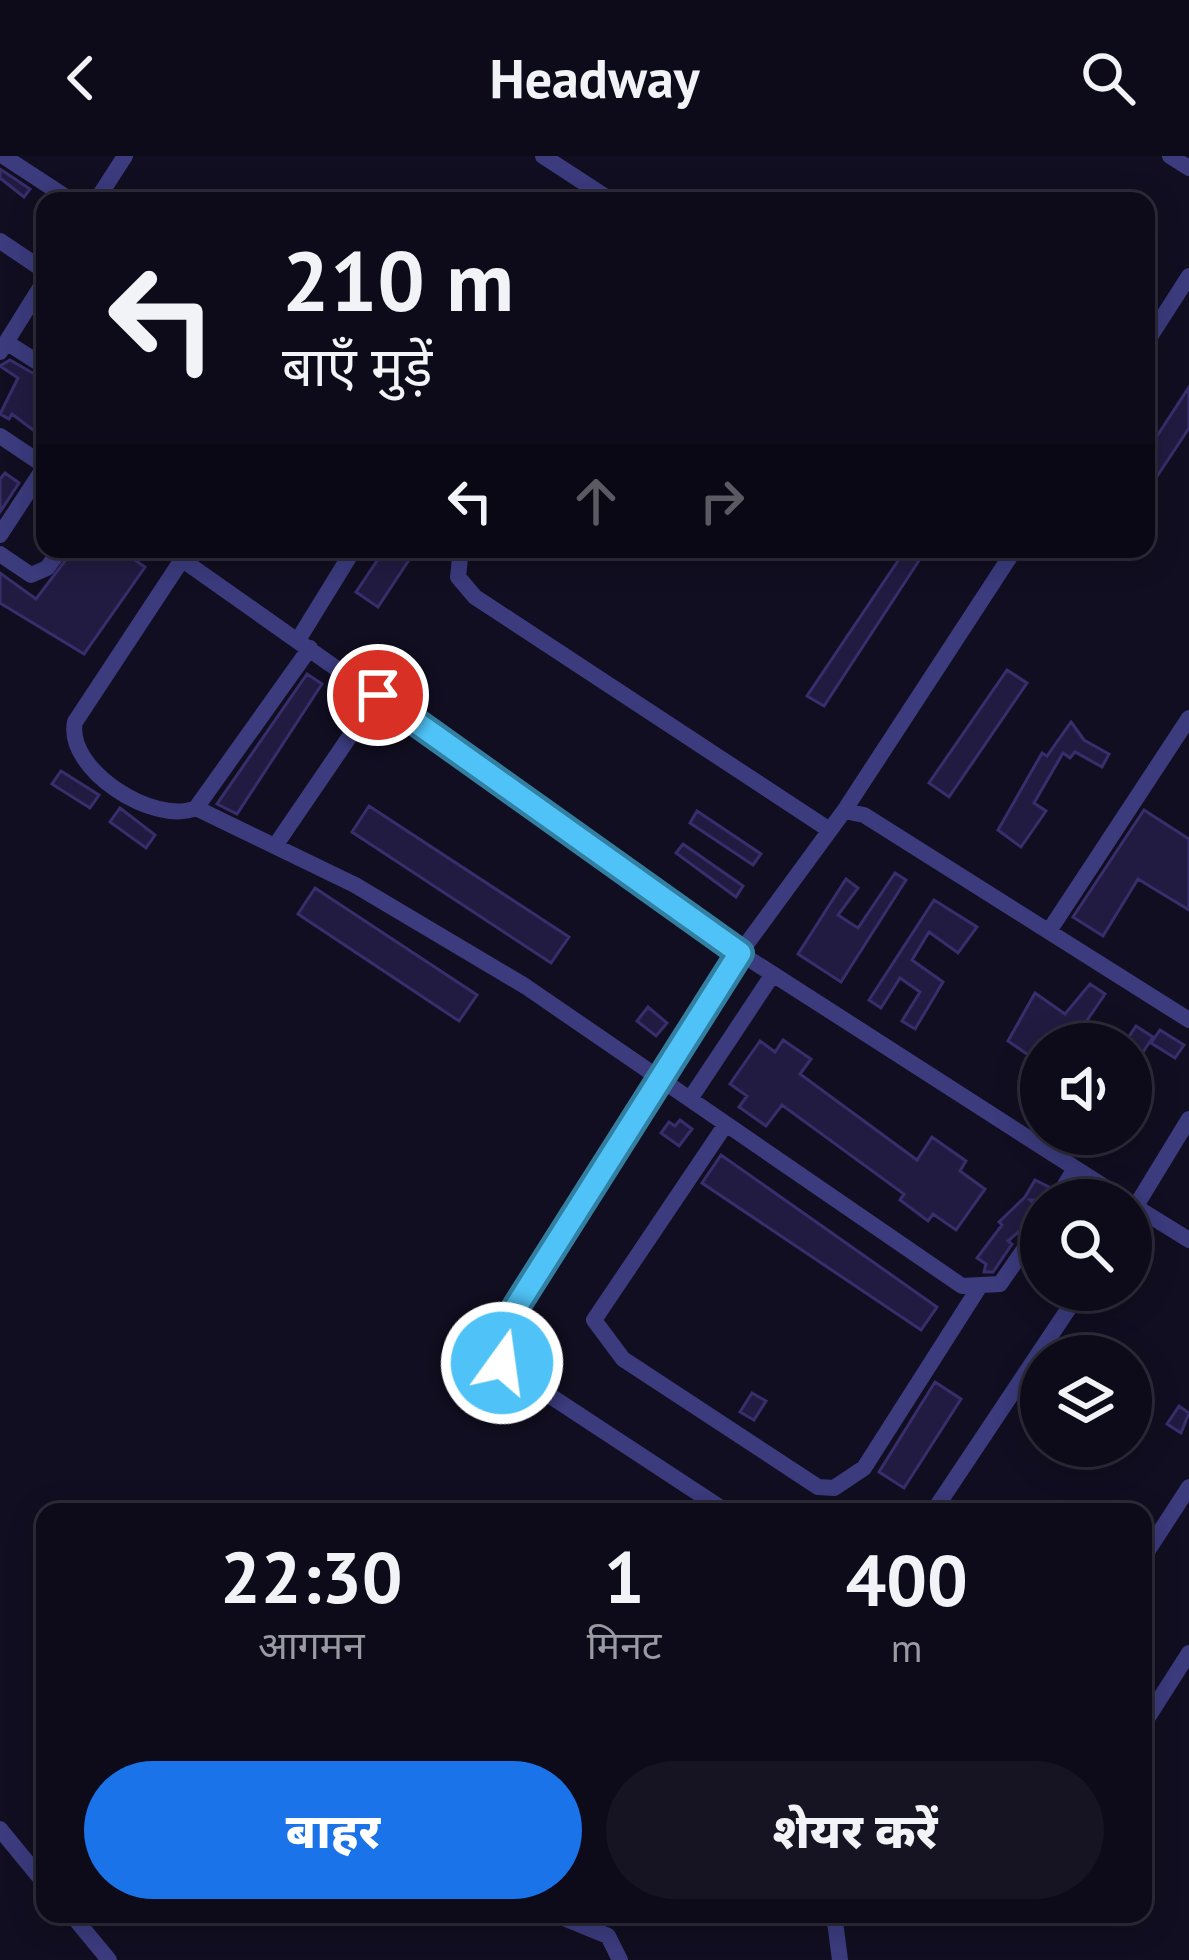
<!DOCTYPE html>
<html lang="hi">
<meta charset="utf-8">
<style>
:root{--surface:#0d0a19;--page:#161322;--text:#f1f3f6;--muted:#9a9aa2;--line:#2d2b38;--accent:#1a73e8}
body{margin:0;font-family:"PT Sans","Noto Sans Devanagari",sans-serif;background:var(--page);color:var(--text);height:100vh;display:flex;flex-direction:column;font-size:45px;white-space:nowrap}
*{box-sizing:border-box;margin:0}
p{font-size:39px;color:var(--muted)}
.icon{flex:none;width:66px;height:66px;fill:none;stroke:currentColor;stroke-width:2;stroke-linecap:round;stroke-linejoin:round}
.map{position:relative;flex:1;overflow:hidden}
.sheet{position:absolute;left:36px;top:1347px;width:1116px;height:420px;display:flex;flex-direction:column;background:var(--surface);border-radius:24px;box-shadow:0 6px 30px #0003,0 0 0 3px var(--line)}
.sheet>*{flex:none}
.hud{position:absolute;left:36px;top:36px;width:1119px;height:366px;border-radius:24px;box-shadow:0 6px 30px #0003,0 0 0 3px var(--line);background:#0d0a19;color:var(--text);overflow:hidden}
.controls{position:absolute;left:1020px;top:867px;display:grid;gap:24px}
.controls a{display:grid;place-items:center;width:132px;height:132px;border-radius:50%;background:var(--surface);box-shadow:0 6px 30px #0003,0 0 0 3px var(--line);font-size:60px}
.pin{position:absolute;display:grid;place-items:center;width:102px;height:102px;color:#fff;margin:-51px;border:6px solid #fff;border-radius:50%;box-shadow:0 3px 12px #0007}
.me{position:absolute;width:132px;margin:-66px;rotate:14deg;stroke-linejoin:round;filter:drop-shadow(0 0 9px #0008)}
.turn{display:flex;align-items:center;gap:42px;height:252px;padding:0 48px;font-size:54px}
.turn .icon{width:156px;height:156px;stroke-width:2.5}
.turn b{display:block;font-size:84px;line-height:102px}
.lanes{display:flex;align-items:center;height:114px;padding:0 48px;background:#0003;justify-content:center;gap:60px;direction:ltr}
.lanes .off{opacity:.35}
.eta{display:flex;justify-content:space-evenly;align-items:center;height:204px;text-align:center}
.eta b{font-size:72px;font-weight:800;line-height:84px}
.action{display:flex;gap:24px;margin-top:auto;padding:24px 48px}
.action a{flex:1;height:138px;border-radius:72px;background:var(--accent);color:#fff;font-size:48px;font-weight:800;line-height:138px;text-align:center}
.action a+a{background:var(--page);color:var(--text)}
header{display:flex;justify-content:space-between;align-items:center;height:156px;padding:0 48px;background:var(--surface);font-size:54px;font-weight:800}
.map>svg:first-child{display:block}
.building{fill:#211b41;stroke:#382e6c;stroke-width:3}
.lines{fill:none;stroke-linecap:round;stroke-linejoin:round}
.minor{stroke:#3b3b7e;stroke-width:16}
.route-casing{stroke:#337fa1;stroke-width:30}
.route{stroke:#4fc3f7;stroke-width:21}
</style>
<header><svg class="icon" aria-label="back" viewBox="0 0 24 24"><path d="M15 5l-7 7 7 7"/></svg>Headway<svg class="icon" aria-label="search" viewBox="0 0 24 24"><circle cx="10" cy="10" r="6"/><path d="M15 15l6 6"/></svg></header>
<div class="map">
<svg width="1189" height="1804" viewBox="0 0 1189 1804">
<rect width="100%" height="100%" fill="#110e21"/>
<path class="building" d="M 0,13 L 30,33 L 24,41 L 0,22 Z
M 10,204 L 45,224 L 45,283 L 12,258 L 9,263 L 0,258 L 18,222 L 0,210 Z
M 1189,231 L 1189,272 L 1146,337 L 1146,297 Z
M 5,317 L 19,327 L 0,356 L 0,323 Z
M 74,393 L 119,393 L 145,411 L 84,498 L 0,447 L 0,417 L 36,443 Z
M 385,393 L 409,404 L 378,451 L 356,436 Z
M 906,393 L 922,400 L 824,550 L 807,540 Z
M 1007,514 L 1027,527 L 949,641 L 929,627 Z
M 307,518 L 322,528 L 237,658 L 217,648 Z
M 1071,566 L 1084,584 L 1109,598 L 1102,611 L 1075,596 L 1070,602 L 1063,597 L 1034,647 L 1046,655 L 1021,691 L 998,674 L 1042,597 L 1047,600 Z
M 61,615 L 99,639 L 90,652 L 52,628 Z
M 369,650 L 569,781 L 551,807 L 352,676 Z
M 120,652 L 155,679 L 146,692 L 110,666 Z
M 1144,654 L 1189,683 L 1189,754 L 1138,723 L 1103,780 L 1073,761 Z
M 697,655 L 761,698 L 753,709 L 690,667 Z
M 683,688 L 743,730 L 736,741 L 676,697 Z
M 895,717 L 906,724 L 841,826 L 798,798 L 846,723 L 858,732 L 838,759 L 858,772 Z
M 315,732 L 477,839 L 459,865 L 298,758 Z
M 934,744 L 977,771 L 958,797 L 929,776 L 912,804 L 943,826 L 915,873 L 902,865 L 920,836 L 900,822 L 881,852 L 869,844 Z
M 1090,828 L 1105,838 L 1071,888 L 1041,888 L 1041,940 L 1019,925 L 1034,903 L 1008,885 L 1035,837 L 1065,858 Z
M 648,851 L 667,867 L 656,880 L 637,865 Z
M 1136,870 L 1153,881 L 1131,914 L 1131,888 L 1124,888 Z
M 1160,874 L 1184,889 L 1175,902 L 1151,887 Z
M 783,884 L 811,903 L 800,918 L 917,1004 L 932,981 L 966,1005 L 960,1015 L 985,1033 L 956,1074 L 933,1058 L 928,1065 L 900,1044 L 904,1038 L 782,949 L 766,970 L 739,951 L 747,940 L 730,928 L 760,885 L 775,896 Z
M 1131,920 L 1152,933 L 1141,951 L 1131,944 Z
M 680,964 L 692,973 L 679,990 L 661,977 L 669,966 L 675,970 Z
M 721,999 L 937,1151 L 921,1174 L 702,1027 Z
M 1035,1024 L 1049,1031 L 1043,1044 L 1030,1044 L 1041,1056 L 1008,1085 L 1012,1088 L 993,1116 L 984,1116 L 986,1108 L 977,1102 L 1002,1069 L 999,1066 L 1025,1041 Z
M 935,1226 L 961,1243 L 904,1332 L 879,1316 Z
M 752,1237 L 766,1245 L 754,1264 L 740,1256 Z
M 1179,1250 L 1189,1257 L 1181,1277 L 1167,1268 Z"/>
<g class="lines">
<path class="minor" d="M 3,0 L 72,45
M 543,0 L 612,45
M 1170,0 L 1189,12
M 96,45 L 125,0
M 0,85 L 45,115
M 6,186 L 45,211
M 1146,187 L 1189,120
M 0,196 L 45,124
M 0,280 L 45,310
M 0,379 L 45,310
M 167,393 L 740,797 L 1075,1012
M 189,393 L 75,566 C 65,613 154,670 196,652 L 310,492
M 461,393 L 458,421 L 475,441 L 828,673
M 0,398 L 31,419 L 47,412 L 61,393
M 298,484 L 354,393
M 196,652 L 355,729 L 525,830 L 962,1130 L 1000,1128 L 1041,1069
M 844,655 L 864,659 L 1189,864
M 275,690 L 378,539
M 1049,775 L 1189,562
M 690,943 L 773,818
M 726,968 L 594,1164 L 623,1203 L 818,1331 L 834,1332 L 864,1312 L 978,1133
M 1056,1044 L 1075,1012 L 1125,1044
M 1131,1048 L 1189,1084
M 1131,1058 L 1189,963
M 727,1356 L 526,1224 L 502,1206 L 497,1189 L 516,1151 L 740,797 L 844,655 L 1015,393
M 933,1356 L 1081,1134
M 1143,1402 L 1189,1331
M 1143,1569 L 1189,1497
M 0,1673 L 45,1728
M 71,1758 L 109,1804
M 554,1758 L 608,1780 L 620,1804
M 834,1758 L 840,1804"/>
</g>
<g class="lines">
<g class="route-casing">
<path id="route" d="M 378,539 L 740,797 L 516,1151 L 497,1189 L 502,1207"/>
</g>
<use href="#route" class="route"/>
</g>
</svg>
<div class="controls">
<a><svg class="icon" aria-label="sound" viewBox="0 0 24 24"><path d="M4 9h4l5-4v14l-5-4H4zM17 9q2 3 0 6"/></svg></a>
<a><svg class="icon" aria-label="search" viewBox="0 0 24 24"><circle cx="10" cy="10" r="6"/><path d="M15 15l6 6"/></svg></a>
<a><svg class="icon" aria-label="layers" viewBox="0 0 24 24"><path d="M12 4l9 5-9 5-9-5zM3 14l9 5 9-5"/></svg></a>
</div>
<div class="pin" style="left:378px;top:539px;background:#d93025"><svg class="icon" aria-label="arrive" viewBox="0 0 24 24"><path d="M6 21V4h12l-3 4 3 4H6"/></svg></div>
<svg class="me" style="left:502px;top:1207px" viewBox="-20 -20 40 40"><circle r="17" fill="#4fc3f7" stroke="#fff" stroke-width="3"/><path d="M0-11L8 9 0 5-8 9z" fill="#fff"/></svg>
<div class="hud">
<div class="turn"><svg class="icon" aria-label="left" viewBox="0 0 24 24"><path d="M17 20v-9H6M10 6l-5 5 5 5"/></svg><div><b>210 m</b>बाएँ मुड़ें</div></div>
<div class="lanes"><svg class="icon" aria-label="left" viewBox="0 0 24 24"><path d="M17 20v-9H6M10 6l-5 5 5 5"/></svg><svg class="icon off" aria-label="ahead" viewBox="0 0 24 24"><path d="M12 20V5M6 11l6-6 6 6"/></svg><svg class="icon off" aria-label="right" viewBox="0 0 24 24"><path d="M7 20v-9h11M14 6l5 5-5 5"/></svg></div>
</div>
<section class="sheet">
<div class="eta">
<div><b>22:30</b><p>आगमन</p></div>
<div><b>1</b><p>मिनट</p></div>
<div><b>400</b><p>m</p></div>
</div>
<div class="action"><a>बाहर</a><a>शेयर करें</a></div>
</section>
</div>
